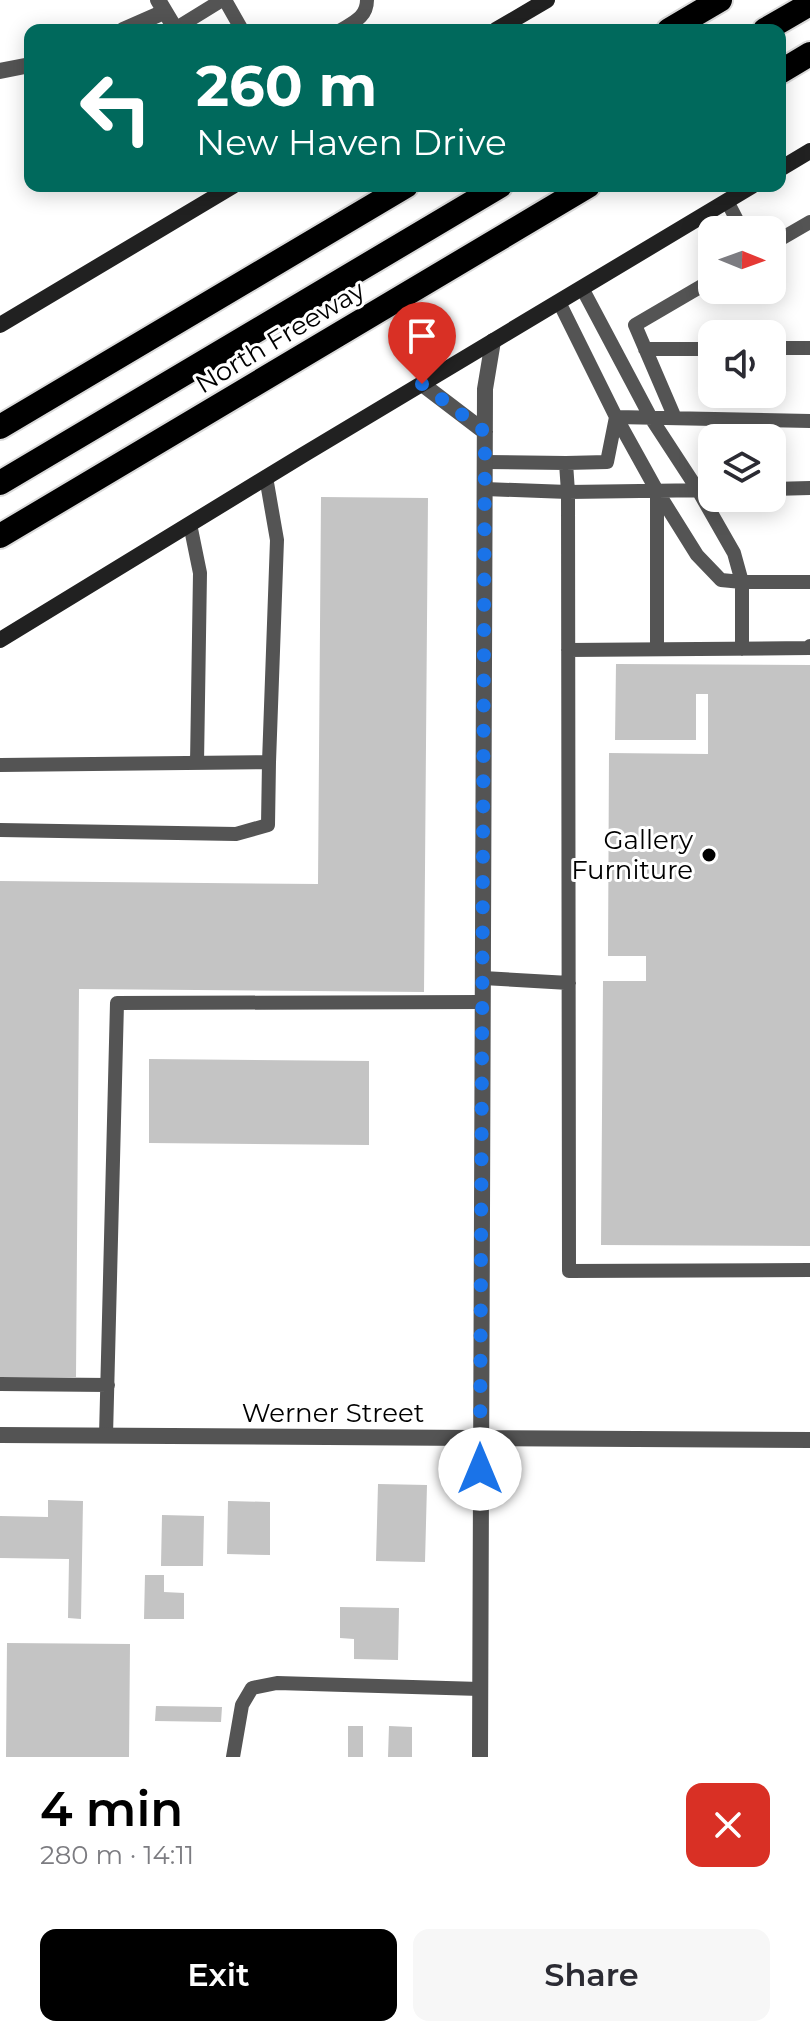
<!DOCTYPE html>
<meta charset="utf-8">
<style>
:root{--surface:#fff;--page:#f7f7f7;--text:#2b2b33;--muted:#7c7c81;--accent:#000}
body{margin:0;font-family:Montserrat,sans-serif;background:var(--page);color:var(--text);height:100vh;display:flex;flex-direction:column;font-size:30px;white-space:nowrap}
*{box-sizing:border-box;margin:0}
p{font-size:26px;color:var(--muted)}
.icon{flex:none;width:44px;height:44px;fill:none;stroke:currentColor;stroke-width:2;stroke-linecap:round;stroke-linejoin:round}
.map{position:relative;height:1757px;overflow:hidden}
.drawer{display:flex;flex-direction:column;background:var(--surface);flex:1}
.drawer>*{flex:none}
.guide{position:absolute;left:24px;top:24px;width:762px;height:168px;border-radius:16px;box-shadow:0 4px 20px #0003;background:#00695c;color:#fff;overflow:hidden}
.needle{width:52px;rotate:91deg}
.tools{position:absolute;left:698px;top:216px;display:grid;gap:16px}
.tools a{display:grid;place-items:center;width:88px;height:88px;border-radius:16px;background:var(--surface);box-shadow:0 4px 20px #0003;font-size:40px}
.pin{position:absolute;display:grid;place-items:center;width:68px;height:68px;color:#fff;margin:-82px -34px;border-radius:50% 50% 50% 0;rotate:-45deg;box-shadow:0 0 8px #0007}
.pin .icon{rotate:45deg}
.me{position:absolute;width:88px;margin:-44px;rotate:0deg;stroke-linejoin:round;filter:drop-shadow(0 0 6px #0008)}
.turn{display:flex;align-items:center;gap:28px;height:168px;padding:0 40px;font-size:36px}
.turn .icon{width:104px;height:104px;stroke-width:2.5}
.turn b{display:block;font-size:56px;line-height:68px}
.round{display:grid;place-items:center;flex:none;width:84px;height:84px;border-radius:16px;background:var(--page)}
.overview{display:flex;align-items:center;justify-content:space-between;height:136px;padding:0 40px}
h1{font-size:48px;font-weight:600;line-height:60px;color:var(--accent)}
.primary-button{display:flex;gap:16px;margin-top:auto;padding:16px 40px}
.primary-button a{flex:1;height:92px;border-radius:16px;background:var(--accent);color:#fff;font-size:32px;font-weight:600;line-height:92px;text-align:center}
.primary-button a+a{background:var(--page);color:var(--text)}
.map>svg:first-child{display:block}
.building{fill:#c4c4c4}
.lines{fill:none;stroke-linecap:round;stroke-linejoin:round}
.motorway-casing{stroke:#dbdbdb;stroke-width:28}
.service{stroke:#545454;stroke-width:14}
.minor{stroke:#545454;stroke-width:16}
.secondary{stroke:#212121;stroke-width:16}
.motorway{stroke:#000;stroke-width:24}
.route{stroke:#1a73e8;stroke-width:14;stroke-dasharray:0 25.2}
.poi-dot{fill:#000;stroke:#fff;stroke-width:3}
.labels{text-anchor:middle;stroke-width:6;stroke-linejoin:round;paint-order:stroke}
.street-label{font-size:26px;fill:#000;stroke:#fff}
.poi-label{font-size:26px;fill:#000;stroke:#fff;text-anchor:end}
</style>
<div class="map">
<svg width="810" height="1757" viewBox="0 0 810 1757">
<rect width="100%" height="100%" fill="#fff"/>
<path class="building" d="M 321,497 L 428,498 L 424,992 L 79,989 L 76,1377 L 0,1377 L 0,881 L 318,884 Z
M 616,664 L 810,665 L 810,1246 L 601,1245 L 603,981 L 646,981 L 646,956 L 608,956 L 609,753 L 708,754 L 708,694 L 696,694 L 696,740 L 615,740 Z
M 149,1059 L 369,1061 L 369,1145 L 149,1143 Z
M 378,1484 L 427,1485 L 425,1562 L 376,1561 Z
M 48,1500 L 83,1501 L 81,1619 L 68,1618 L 69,1559 L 0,1558 L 0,1516 L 48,1517 Z
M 228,1501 L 270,1502 L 270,1555 L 227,1554 Z
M 162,1515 L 204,1516 L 203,1566 L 161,1566 Z
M 145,1575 L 164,1575 L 164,1592 L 184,1593 L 184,1619 L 144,1619 Z
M 340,1607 L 399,1608 L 398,1660 L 354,1659 L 354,1639 L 340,1638 Z
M 7,1643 L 130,1644 L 129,1757 L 6,1757 Z
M 156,1706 L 222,1707 L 221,1722 L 155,1721 Z
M 348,1726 L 363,1726 L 363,1757 L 348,1757 Z
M 389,1726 L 412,1727 L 412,1757 L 388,1757 Z"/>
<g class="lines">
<g class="motorway-casing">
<path id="motorway" d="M 669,30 L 720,0
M 765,30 L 810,4
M 780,72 L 810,54
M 0,427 L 406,186
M 0,483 L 500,186
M 0,536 L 588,186"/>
</g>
<path class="service" d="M 225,0 L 242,30
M 175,29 L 222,0
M 341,30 C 354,22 367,17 367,0
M 727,201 L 742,230
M 772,244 L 810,222
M 559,302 L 616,417 L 657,491 L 697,555 L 721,580 L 742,582 L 734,553 L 698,490 L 651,418 L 582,288
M 772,348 L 810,348
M 645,349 L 712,349
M 616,417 L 607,462 L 566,463 L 568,492 L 569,1271 L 810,1270
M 616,417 L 810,421
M 675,418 L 635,325 L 712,280
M 485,462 L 566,463
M 266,477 L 277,540 L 269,762
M 485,489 L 568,492 L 712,490
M 772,489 L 810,488
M 190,524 L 200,573 L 197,763
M 657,649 L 657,491
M 742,649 L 742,582 L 810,582
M 568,650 L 810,648 L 810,646
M 0,765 L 269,762 L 268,825 L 236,834 L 0,830
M 483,978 L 569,983
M 0,1384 L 108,1385
M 106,1436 L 117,1003 L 483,1002
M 233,1757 L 242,1705 L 252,1688 L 277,1683 L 480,1689"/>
<path class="minor" d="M 158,0 L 176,30
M 123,30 L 164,12
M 0,71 L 30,65
M 422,384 L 485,432
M 0,1435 L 810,1440
M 480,1757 L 485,389 L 493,341"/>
<path class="secondary" d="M 496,30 L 547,0
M 780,169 L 810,151
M 0,325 L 233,186
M 0,640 L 303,455 L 752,186"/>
<use href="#motorway" class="motorway"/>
</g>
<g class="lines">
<path class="route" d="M 422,384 L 485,432 L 480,1469"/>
</g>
<circle class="poi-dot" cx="709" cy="855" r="8"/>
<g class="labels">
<g class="street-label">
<text transform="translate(280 337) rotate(-31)" y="9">North Freeway</text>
<text x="333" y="1422">Werner Street</text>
</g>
<g class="poi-label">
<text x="693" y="849">Gallery<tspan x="693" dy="30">Furniture</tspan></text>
</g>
</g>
</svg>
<div class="tools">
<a><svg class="needle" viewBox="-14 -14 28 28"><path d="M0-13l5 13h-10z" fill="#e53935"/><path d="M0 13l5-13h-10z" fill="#7c7c81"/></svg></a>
<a><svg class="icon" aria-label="sound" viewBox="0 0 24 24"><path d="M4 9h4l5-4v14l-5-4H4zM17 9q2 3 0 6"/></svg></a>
<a><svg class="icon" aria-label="layers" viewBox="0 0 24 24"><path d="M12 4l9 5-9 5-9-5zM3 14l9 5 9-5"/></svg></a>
</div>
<div class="pin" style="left:422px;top:384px;background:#d93025"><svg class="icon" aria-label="arrive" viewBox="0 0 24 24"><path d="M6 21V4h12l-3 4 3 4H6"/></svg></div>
<svg class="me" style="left:480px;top:1469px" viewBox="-20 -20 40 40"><circle r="19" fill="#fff"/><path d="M0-13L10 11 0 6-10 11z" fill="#1a73e8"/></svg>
<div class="guide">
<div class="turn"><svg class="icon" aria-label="left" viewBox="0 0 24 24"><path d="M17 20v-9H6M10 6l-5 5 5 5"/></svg><div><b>260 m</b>New Haven Drive</div></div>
</div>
</div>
<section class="drawer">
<div class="overview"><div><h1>4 min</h1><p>280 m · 14:11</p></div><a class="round" style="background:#d93025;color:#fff"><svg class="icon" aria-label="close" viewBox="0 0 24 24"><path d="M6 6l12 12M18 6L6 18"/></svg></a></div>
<div class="primary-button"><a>Exit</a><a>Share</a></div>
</section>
